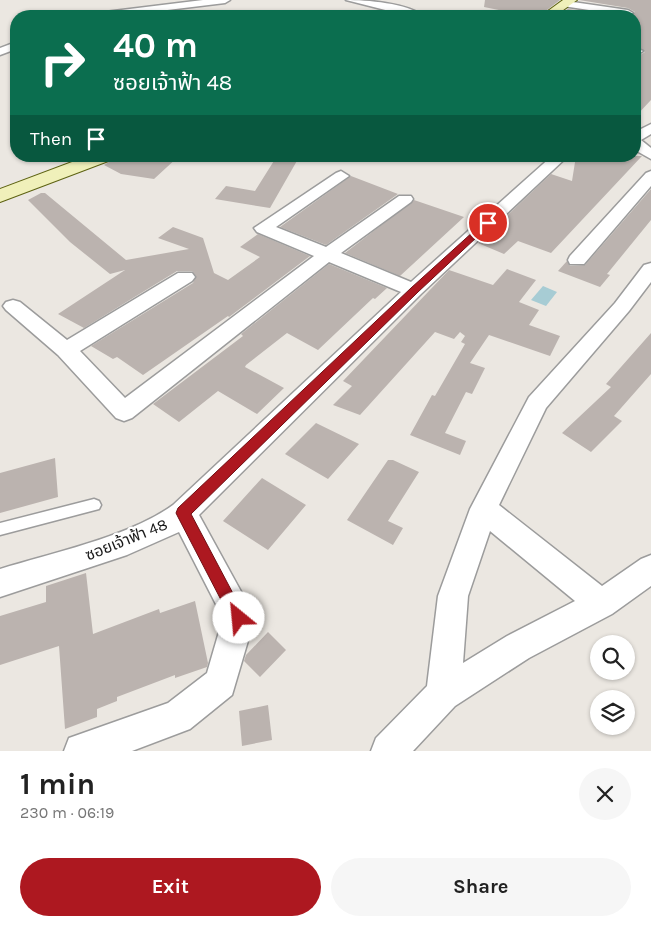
<!DOCTYPE html>
<meta charset="utf-8">
<style>
:root{--surface:#fff;--page:#f6f6f6;--text:#222;--muted:#767676;--accent:#ad1820}
body{margin:0;font-family:Karla,"Noto Sans Thai",sans-serif;background:var(--page);color:var(--text);height:100vh;display:flex;flex-direction:column;font-size:19px;white-space:nowrap}
*{box-sizing:border-box;margin:0}
p{font-size:16px;color:var(--muted)}
.icon{flex:none;width:28px;height:28px;fill:none;stroke:currentColor;stroke-width:2;stroke-linecap:round;stroke-linejoin:round}
.map{position:relative;height:751px;overflow:hidden}
.sheet{display:flex;flex-direction:column;background:var(--surface);flex:1}
.sheet>*{flex:none}
.top-card{position:absolute;left:10px;top:10px;width:631px;height:152px;border-radius:20px;box-shadow:0 1px 4px #0004;background:#0b6e4f;color:#fff;overflow:hidden}
.controls{position:absolute;left:590px;top:635px;display:grid;gap:10px}
.controls a{display:grid;place-items:center;width:45px;height:45px;border-radius:50%;background:var(--surface);box-shadow:0 1px 4px #0004;font-size:25px}
.pin{position:absolute;display:grid;place-items:center;width:42px;height:42px;color:#fff;margin:-21px;border:2px solid #fff;border-radius:50%;box-shadow:0 1px 5px #0007}
.me{position:absolute;width:55px;margin:-28px;rotate:332deg;stroke-linejoin:round;filter:drop-shadow(0 0 4px #0008)}
.turn{display:flex;align-items:center;gap:18px;height:105px;padding:0 20px;font-size:22px}
.turn .icon{width:65px;height:65px;stroke-width:2.5}
.turn b{display:block;font-size:35px;line-height:42px}
.then{display:flex;align-items:center;height:48px;padding:0 20px;background:#0003;gap:10px;font-size:19px}
.round{display:grid;place-items:center;flex:none;width:52px;height:52px;border-radius:26px;background:var(--page)}
.summary{display:flex;align-items:center;justify-content:space-between;height:85px;padding:0 20px}
h1{font-size:30px;font-weight:700;line-height:38px}
.primary-button{display:flex;gap:10px;margin-top:auto;padding:10px 20px}
.primary-button a{flex:1;height:58px;border-radius:30px;background:var(--accent);color:#fff;font-size:20px;font-weight:700;line-height:58px;text-align:center}
.primary-button a+a{background:var(--page);color:var(--text)}
.map>svg:first-child{display:block}
.water{fill:#a7ccd4}
.building{fill:#bbb3af}
.lines{fill:none;stroke-linecap:round;stroke-linejoin:round}
.lane-casing{stroke:#9c9c9c;stroke-width:3}
.street-casing{stroke:#9c9c9c;stroke-width:3}
.secondary-casing{stroke:#5d6212;stroke-width:2}
.lane{fill:#fff;fill-rule:evenodd}
.street{fill:#fff;fill-rule:evenodd}
.secondary{fill:#f0f0ba;fill-rule:evenodd}
.route{fill:#ad1820;stroke:#701015}
.labels{text-anchor:middle;stroke-width:5;stroke-linejoin:round;paint-order:stroke}
.street-label{font-size:16px;fill:#1b1b1b;stroke:#fff}
</style>
<div class="map">
<svg width="651" height="751" viewBox="0 0 651 751">
<rect width="100%" height="100%" fill="#ebe7e1"/>
<path class="water" d="M 543,286 L 557,292 L 546,306 L 531,300 Z"/>
<path class="building" d="M 485,0 L 560,0 L 539,16 L 528,16 L 484,7 Z
M 579,0 L 651,0 L 651,100 L 635,117 L 635,58 L 645,52 L 635,46 L 635,16 L 631,16 L 635,12 L 628,8 Z
M 568,9 L 617,16 L 558,16 Z
M 119,156 L 179,156 L 154,179 L 121,174 L 104,165 Z
M 277,156 L 298,159 L 270,208 L 215,199 L 226,186 L 255,191 Z
M 576,156 L 642,156 L 551,253 L 518,241 L 504,254 L 478,243 L 551,174 L 572,181 Z
M 351,176 L 398,194 L 326,245 L 280,227 Z
M 651,189 L 651,220 L 607,274 L 610,275 L 600,287 L 558,271 L 567,261 L 570,266 L 585,265 Z
M 41,193 L 45,193 L 126,260 L 189,249 L 158,238 L 173,227 L 203,238 L 214,273 L 228,280 L 260,257 L 240,247 L 258,234 L 310,256 L 229,317 L 228,316 L 143,375 L 117,357 L 113,359 L 91,346 L 193,283 L 196,276 L 192,271 L 177,271 L 84,328 L 58,314 L 125,270 L 110,274 L 70,242 L 28,200 Z
M 414,200 L 464,217 L 400,276 L 345,253 Z
M 329,264 L 387,288 L 375,299 L 373,298 L 318,350 L 287,333 L 246,365 L 245,367 L 284,388 L 257,414 L 218,391 L 179,422 L 153,404 L 243,336 L 241,334 Z
M 507,269 L 536,280 L 519,302 L 539,310 L 529,325 L 560,336 L 550,356 L 489,335 L 470,363 L 485,368 L 472,394 L 466,392 L 445,433 L 466,441 L 460,455 L 410,435 L 432,395 L 435,396 L 465,344 L 461,342 L 465,336 L 460,332 L 454,339 L 435,332 L 360,415 L 333,405 L 352,386 L 343,381 L 449,270 L 493,285 Z
M 651,333 L 651,374 L 614,416 L 622,421 L 591,452 L 562,433 L 611,387 L 606,384 Z
M 316,423 L 359,444 L 328,479 L 285,454 Z
M 55,458 L 58,497 L 0,513 L 0,473 Z
M 388,460 L 393,460 L 419,472 L 388,521 L 403,528 L 393,545 L 347,520 Z
M 262,478 L 306,505 L 268,550 L 223,521 Z
M 86,573 L 93,634 L 159,609 L 160,613 L 195,601 L 208,663 L 207,667 L 175,678 L 175,675 L 117,697 L 117,701 L 97,709 L 97,717 L 65,729 L 59,646 L 0,665 L 0,616 L 46,602 L 46,586 Z
M 268,632 L 286,650 L 260,677 L 244,661 L 246,655 Z
M 268,705 L 272,740 L 242,746 L 239,711 Z"/>
<g class="lines">
<g class="lane-casing">
<path id="lane" d="M 94,499 L 99,501 L 101,505 L 99,509 L 0,535 L 0,523 Z"/>
</g>
<g class="street-casing">
<path id="street" d="M 203,0 L 230,0 L 225,3 L 118,16 L 92,16 L 97,13 Z
M 346,0 C 366,0 408,3 423,16 L 409,16 Z
M 566,1 L 628,10 L 633,13 L 628,16 L 563,6 L 563,2 Z
M 16,42 L 16,49 L 0,55 L 0,48 Z
M 635,48 L 643,51 L 635,56 Z
M 651,124 L 651,134 L 641,140 L 651,148 L 651,159 L 635,150 L 635,132 Z
M 552,156 L 568,156 L 421,294 L 199,515 L 255,617 L 232,695 L 190,729 L 132,751 L 64,751 L 69,738 L 168,703 L 207,673 L 223,618 L 179,532 L 127,555 L 0,597 L 0,569 C 52,553 131,536 173,505 L 401,292 L 329,262 L 132,418 L 124,421 L 116,418 L 58,355 L 6,310 L 3,306 L 6,302 L 13,300 L 20,302 L 67,340 L 178,273 L 192,273 L 195,277 L 192,281 L 80,351 L 125,398 L 314,256 L 257,232 L 254,228 L 336,173 L 341,171 L 349,176 L 276,227 L 326,247 L 399,196 L 411,196 L 413,199 L 411,202 L 341,253 L 411,282 Z
M 651,171 L 651,186 L 584,264 L 570,264 L 568,260 L 570,256 L 646,173 Z
M 651,263 L 651,282 L 629,311 L 546,408 L 499,505 L 602,586 L 641,559 L 651,555 L 651,586 L 612,614 L 529,658 L 455,706 L 413,751 L 371,751 L 376,738 L 427,686 L 438,596 L 470,509 L 529,397 L 615,303 L 644,265 ZM 490,531 L 575,601 L 507,636 L 463,663 L 468,596 Z"/>
</g>
<g class="secondary-casing">
<path id="secondary" d="M 563,0 L 577,0 L 555,16 L 541,16 Z
M 88,156 L 114,156 L 111,160 L 0,202 L 0,189 Z"/>
</g>
<use href="#lane" class="lane"/>
<use href="#street" class="street"/>
<use href="#secondary" class="secondary"/>
</g>
<path class="route" d="M 485,221 L 492,223 L 418,292 L 191,514 L 246,618 L 244,623 L 239,625 L 233,623 L 178,517 L 176,513 L 178,508 L 411,288 Z"/>
<g class="labels">
<g class="street-label">
<text transform="translate(126 539) rotate(-22)" y="6">ซอยเจ้าฟ้า 48</text>
</g>
</g>
</svg>
<div class="controls">
<a><svg class="icon" aria-label="search" viewBox="0 0 24 24"><circle cx="10" cy="10" r="6"/><path d="M15 15l6 6"/></svg></a>
<a><svg class="icon" aria-label="layers" viewBox="0 0 24 24"><path d="M12 4l9 5-9 5-9-5zM3 14l9 5 9-5"/></svg></a>
</div>
<div class="pin" style="left:488px;top:223px;background:#d93025"><svg class="icon" aria-label="arrive" viewBox="0 0 24 24"><path d="M6 21V4h12l-3 4 3 4H6"/></svg></div>
<svg class="me" style="left:239px;top:618px" viewBox="-20 -20 40 40"><circle r="19" fill="#fff"/><path d="M0-13L10 11 0 6-10 11z" fill="#ad1820"/></svg>
<div class="top-card">
<div class="turn"><svg class="icon" aria-label="right" viewBox="0 0 24 24"><path d="M7 20v-9h11M14 6l5 5-5 5"/></svg><div><b>40 m</b>ซอยเจ้าฟ้า 48</div></div>
<div class="then">Then<svg class="icon" aria-label="arrive" viewBox="0 0 24 24"><path d="M6 21V4h12l-3 4 3 4H6"/></svg></div>
</div>
</div>
<section class="sheet">
<div class="summary"><div><h1>1 min</h1><p>230 m · 06:19</p></div><a class="round"><svg class="icon" aria-label="close" viewBox="0 0 24 24"><path d="M6 6l12 12M18 6L6 18"/></svg></a></div>
<div class="primary-button"><a>Exit</a><a>Share</a></div>
</section>
